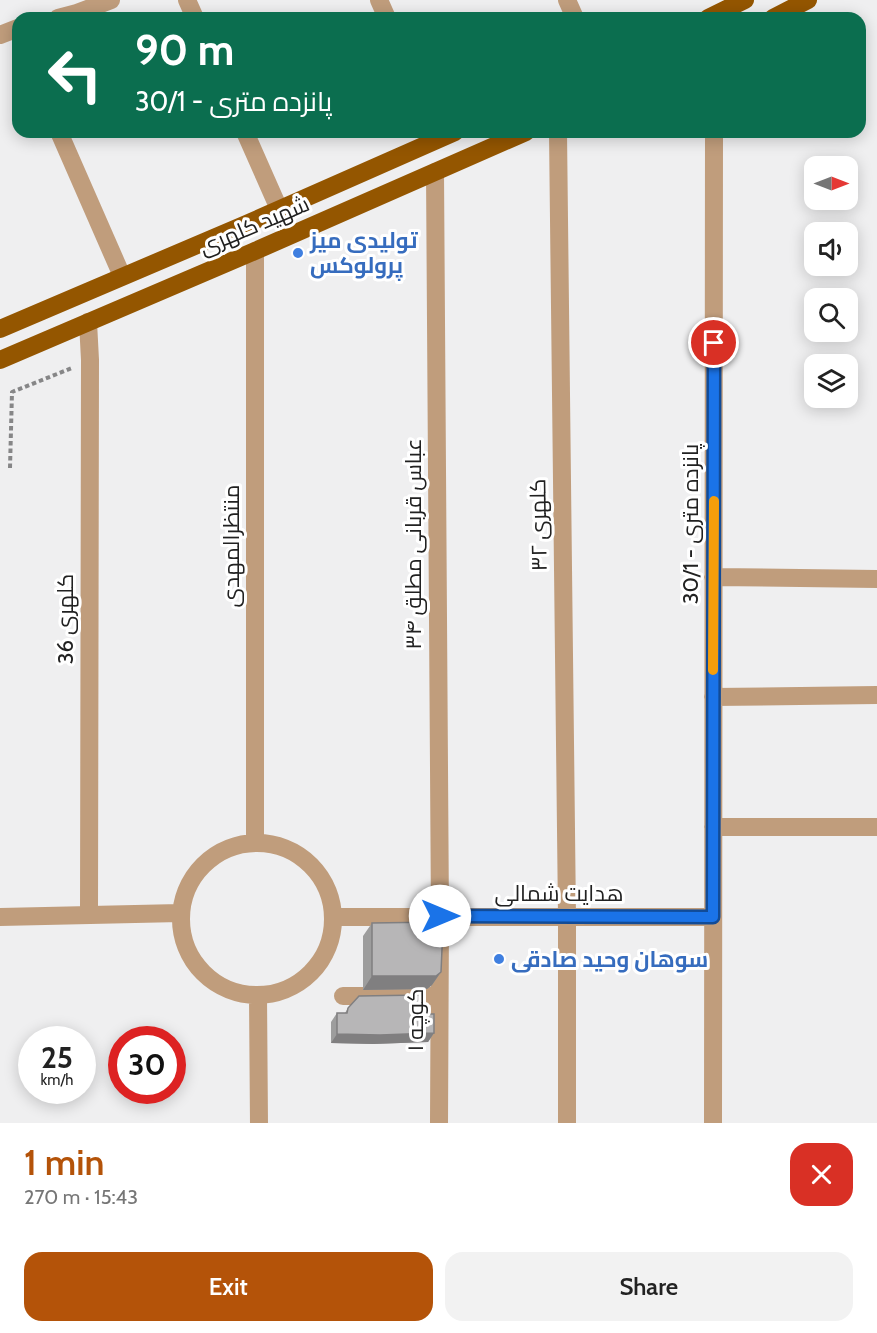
<!DOCTYPE html>
<meta charset="utf-8">
<style>
:root{--surface:#fff;--page:#f2f2f2;--text:#222;--muted:#767676;--accent:#b45309}
body{margin:0;font-family:Cabin,Cairo,sans-serif;background:var(--page);color:var(--text);height:100vh;display:flex;flex-direction:column;font-size:22px;white-space:nowrap}
*{box-sizing:border-box;margin:0}
p{font-size:20px;color:var(--muted)}
.icon{flex:none;width:33px;height:33px;fill:none;stroke:currentColor;stroke-width:2;stroke-linecap:round;stroke-linejoin:round}
.map{position:relative;height:1123px;overflow:hidden}
.sheet{display:flex;flex-direction:column;background:var(--surface);flex:1}
.sheet>*{flex:none}
.guide{position:absolute;left:12px;top:12px;width:854px;height:126px;border-radius:18px;box-shadow:0 3px 15px #0003;background:#0b6e4f;color:#fff;overflow:hidden}
.needle{width:39px;rotate:90deg}
.buttons{position:absolute;left:804px;top:156px;display:grid;gap:12px}
.buttons a{display:grid;place-items:center;width:54px;height:54px;border-radius:12px;background:var(--surface);box-shadow:0 3px 15px #0003;font-size:30px}
.speed{position:absolute;left:18px;top:1026px;display:flex;gap:12px;font-size:30px;font-weight:700;text-align:center}
.speed>*{display:grid;place-content:center;width:78px;height:78px;border-radius:50%;background:var(--surface);box-shadow:0 3px 15px #0003;line-height:1}
.speed small{font-size:15px;font-weight:400}
.speed .limit{border:9px solid #d22;background:#fff;color:#111}
.pin{position:absolute;display:grid;place-items:center;width:51px;height:51px;color:#fff;margin:-26px;border:3px solid #fff;border-radius:50%;box-shadow:0 2px 6px #0007}
.me{position:absolute;width:66px;margin:-33px;rotate:90deg;stroke-linejoin:round;filter:drop-shadow(0 0 4px #0008)}
.turn{display:flex;align-items:center;gap:21px;height:126px;padding:0 24px;font-size:27px}
.turn .icon{width:78px;height:78px;stroke-width:2.5}
.turn b{display:block;font-size:42px;line-height:51px}
.round{display:grid;place-items:center;flex:none;width:63px;height:63px;border-radius:18px;background:var(--page)}
.summary{display:flex;align-items:center;justify-content:space-between;height:102px;padding:0 24px}
h1{font-size:36px;font-weight:600;line-height:45px;color:var(--accent)}
.button{display:flex;gap:12px;margin-top:auto;padding:12px 24px}
.button a{flex:1;height:69px;border-radius:18px;background:var(--accent);color:#fff;font-size:24px;font-weight:600;line-height:69px;text-align:center}
.button a+a{background:var(--page);color:var(--text)}
.map>svg:first-child{display:block}
.lines{fill:none;stroke-linecap:round;stroke-linejoin:round}
.path{stroke:#868687;stroke-width:4;stroke-dasharray:4.5 3;stroke-linecap:butt}
.minor{stroke:#c09d7c;stroke-width:18}
.major{stroke:#945600;stroke-width:18}
.wall{fill:#9d9d9d}
.shaded-wall{fill:#807f80}
.building{fill:#b7b6b7;stroke:#807f80;stroke-width:1.5}
.route-casing{stroke:#114b97;stroke-width:15}
.route{stroke:#1a73e8;stroke-width:10}
.slow{stroke:#f59e0b;stroke-width:10}
.shop-dot{fill:#3f7fe0;stroke:#fff;stroke-width:2}
.labels{text-anchor:middle;stroke-width:6;stroke-linejoin:round;paint-order:stroke}
.street-label{font-size:22px;fill:#212121;stroke:#fff}
.shop-label{font-size:22px;font-weight:bold;fill:#366cbe;stroke:#fff;text-anchor:start}
</style>
<div class="map">
<svg width="877" height="1123" viewBox="0 0 877 1123">
<rect width="100%" height="100%" fill="#efeff0"/>
<g class="lines">
<path class="path" d="M 10,468 L 12,392 L 72,368"/>
<path class="minor" d="M 187,0 L 195,18
M 379,0 L 387,18
M 567,0 L 575,18
M 58,18 L 77,13 L 111,0
M 0,35 L 18,28
M 59,132 L 122,276
M 245,132 L 279,209
M 558,132 L 567,917 L 567,1123
M 435,172 L 440,917 L 439,1123
M 88,322 L 90,360 L 89,915
M 713,577 L 877,579
M 713,697 L 877,695
M 713,827 L 877,827
M 255,841 L 255,251
M181 919a76 76 0 1 1 152 0a76 76 0 1 1-152 0Z
M 0,917 L 180,913
M 333,917 L 713,917
M 258,996 L 259,1123
M 343,996 L 439,996
M 713,1123 L 714,132"/>
<path class="major" d="M 708,18 L 745,0
M 773,18 L 808,0
M 0,329 L 244,225 L 455,132
M 0,360 L 255,251 L 526,132"/>
</g>
<path class="wall" d="M 372,923 L 441,972 L 432,985 L 427,989 L 363,990 L 363,936 Z
M 348,1008 L 421,1014 L 434,1033 L 428,1042 L 373,1044 L 331,1043 L 331,1022 L 337,1013 L 345,1013 Z"/>
<path class="shaded-wall" d="M 441,972 L 432,985 L 427,989 L 363,990 L 372,976 Z
M 434,1033 L 428,1042 L 373,1044 L 331,1043 L 337,1034 Z"/>
<path class="building" d="M 438,922 L 443,926 L 441,972 L 436,976 L 372,976 L 372,923 Z
M 421,995 L 421,1014 L 434,1014 L 434,1033 L 380,1035 L 337,1034 L 337,1013 L 347,1013 L 348,1008 L 359,996 Z"/>
<g class="lines">
<g class="route-casing">
<path id="route" d="M 440,916 L 713,917 L 714,343"/>
</g>
<use href="#route" class="route"/>
<path class="slow" d="M 713,670 L 714,501"/>
</g>
<g class="shop-dot">
<circle cx="298" cy="253" r="6"/>
<circle cx="499" cy="959" r="6"/>
</g>
<g class="labels">
<g class="street-label">
<text transform="translate(254 225) rotate(-23)" y="8">شهید کلهری</text>
<text transform="translate(690 524) rotate(-90)" y="8">30/1 - پانزده متری</text>
<text transform="translate(538 525) rotate(-91)" y="8">کلهری ۳۲</text>
<text transform="translate(413 544) rotate(-90)" y="8">عباس قربانی مطلق ۳۴</text>
<text transform="translate(231 546) rotate(-90)" y="8">منتظرالمهدی</text>
<text transform="translate(65 619) rotate(-90)" y="8">کلهری 36</text>
<text x="559" y="901">هدایت شمالی</text>
<text transform="translate(415 1020) rotate(-90)" y="8">کوچه ۱</text>
</g>
<g class="shop-label">
<text x="310" y="248">تولیدی میز<tspan x="310" dy="25">پرولوکس</tspan></text>
<text x="511" y="967">سوهان وحید صادقی</text>
</g>
</g>
</svg>
<div class="buttons">
<a><svg class="needle" viewBox="-14 -14 28 28"><path d="M0-13l5 13h-10z" fill="#e53935"/><path d="M0 13l5-13h-10z" fill="#767676"/></svg></a>
<a><svg class="icon" aria-label="sound" viewBox="0 0 24 24"><path d="M4 9h4l5-4v14l-5-4H4zM17 9q2 3 0 6"/></svg></a>
<a><svg class="icon" aria-label="search" viewBox="0 0 24 24"><circle cx="10" cy="10" r="6"/><path d="M15 15l6 6"/></svg></a>
<a><svg class="icon" aria-label="layers" viewBox="0 0 24 24"><path d="M12 4l9 5-9 5-9-5zM3 14l9 5 9-5"/></svg></a>
</div>
<div class="speed"><div>25<small>km/h</small></div><div class="limit">30</div></div>
<div class="pin" style="left:714px;top:343px;background:#d93025"><svg class="icon" aria-label="arrive" viewBox="0 0 24 24"><path d="M6 21V4h12l-3 4 3 4H6"/></svg></div>
<svg class="me" style="left:440px;top:916px" viewBox="-20 -20 40 40"><circle r="19" fill="#fff"/><path d="M0-13L10 11 0 6-10 11z" fill="#1a73e8"/></svg>
<div class="guide">
<div class="turn"><svg class="icon" aria-label="left" viewBox="0 0 24 24"><path d="M17 20v-9H6M10 6l-5 5 5 5"/></svg><div><b>90 m</b>30/1 - پانزده متری</div></div>
</div>
</div>
<section class="sheet">
<div class="summary"><div><h1>1 min</h1><p>270 m · 15:43</p></div><a class="round" style="background:#d93025;color:#fff"><svg class="icon" aria-label="close" viewBox="0 0 24 24"><path d="M6 6l12 12M18 6L6 18"/></svg></a></div>
<div class="button"><a>Exit</a><a>Share</a></div>
</section>
